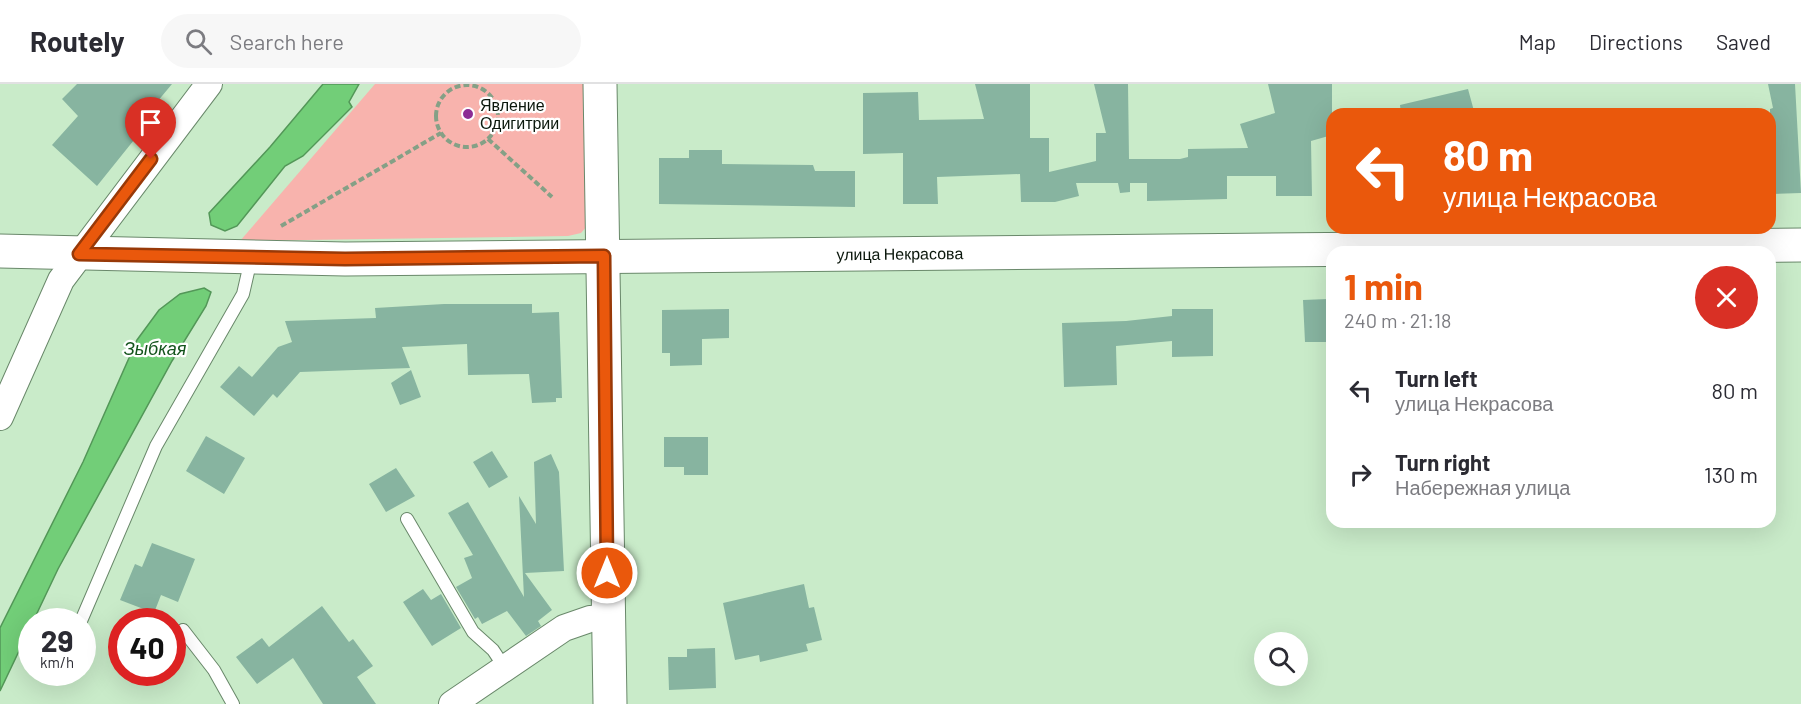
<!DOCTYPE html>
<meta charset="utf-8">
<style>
:root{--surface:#fff;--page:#f7f7f7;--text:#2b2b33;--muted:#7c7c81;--line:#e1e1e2;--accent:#ea580c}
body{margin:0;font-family:Barlow,sans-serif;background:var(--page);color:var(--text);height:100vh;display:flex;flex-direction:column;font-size:22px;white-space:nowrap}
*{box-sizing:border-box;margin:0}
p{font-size:20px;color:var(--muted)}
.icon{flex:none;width:33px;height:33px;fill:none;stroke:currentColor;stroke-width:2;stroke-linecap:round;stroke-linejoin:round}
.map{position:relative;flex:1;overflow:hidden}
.details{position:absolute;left:1326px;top:162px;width:450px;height:282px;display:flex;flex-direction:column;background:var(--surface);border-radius:18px;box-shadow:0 6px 24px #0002}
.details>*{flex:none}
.hud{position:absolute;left:1326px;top:24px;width:450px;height:126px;border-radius:18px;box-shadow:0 6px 24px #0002;background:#ea580c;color:#fff;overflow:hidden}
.tools{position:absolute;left:1254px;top:548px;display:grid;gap:12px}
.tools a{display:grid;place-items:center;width:54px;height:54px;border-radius:50%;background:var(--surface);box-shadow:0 6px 24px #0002;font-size:30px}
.speed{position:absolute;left:18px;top:524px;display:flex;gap:12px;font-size:30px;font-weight:700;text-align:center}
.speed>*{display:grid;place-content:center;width:78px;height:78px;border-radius:50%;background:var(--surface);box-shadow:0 6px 24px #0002;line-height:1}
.speed small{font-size:15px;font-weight:400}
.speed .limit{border:9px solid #d22;background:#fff;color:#111}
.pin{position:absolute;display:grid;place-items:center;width:51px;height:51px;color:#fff;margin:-62px -26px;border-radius:50% 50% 50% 0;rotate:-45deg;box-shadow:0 0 6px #0007}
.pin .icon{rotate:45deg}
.me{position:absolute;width:66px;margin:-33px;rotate:0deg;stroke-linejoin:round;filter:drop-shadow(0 0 4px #0008)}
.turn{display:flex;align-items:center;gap:21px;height:126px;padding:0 18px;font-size:27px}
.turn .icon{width:78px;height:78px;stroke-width:2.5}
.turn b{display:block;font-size:42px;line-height:51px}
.round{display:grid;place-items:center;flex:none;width:63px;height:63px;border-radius:32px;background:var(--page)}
.head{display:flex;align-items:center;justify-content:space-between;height:102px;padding:0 18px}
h1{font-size:36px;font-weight:700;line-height:45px;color:var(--accent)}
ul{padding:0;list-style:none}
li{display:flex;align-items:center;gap:18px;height:84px;padding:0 18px}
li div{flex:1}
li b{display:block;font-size:22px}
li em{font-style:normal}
header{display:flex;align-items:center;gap:36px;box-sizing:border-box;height:84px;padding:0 30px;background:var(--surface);border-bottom:2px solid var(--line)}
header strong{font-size:28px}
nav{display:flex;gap:33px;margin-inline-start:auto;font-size:21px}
.search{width:420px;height:54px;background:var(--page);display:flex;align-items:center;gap:15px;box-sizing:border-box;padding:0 21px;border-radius:33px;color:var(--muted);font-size:22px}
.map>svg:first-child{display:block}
.green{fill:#f8b3ad}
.water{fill:#72ce78;stroke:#539758;stroke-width:1.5}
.building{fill:#87b4a0}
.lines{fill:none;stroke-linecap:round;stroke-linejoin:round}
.lane-casing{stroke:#69886a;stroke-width:14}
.street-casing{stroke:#69886a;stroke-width:28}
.secondary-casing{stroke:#69886a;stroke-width:35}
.path{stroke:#85a086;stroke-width:4;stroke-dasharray:6 3;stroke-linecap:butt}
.lane{stroke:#fff;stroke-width:12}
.street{stroke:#fff;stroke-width:26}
.secondary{stroke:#fff;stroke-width:33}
.route-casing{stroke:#983908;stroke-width:15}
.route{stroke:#ea580c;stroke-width:10}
.poi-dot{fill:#8d2c94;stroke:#fff;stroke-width:2}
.labels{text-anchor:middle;stroke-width:4.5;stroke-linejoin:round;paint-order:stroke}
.poi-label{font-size:16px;fill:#0b170c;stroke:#fff;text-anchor:start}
.street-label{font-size:16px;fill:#0b170c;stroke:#fff}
.water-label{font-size:18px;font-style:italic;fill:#13531c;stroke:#fff}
</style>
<header>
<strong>Routely</strong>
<div class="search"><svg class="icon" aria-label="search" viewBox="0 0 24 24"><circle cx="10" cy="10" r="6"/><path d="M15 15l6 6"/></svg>Search here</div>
<nav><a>Map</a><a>Directions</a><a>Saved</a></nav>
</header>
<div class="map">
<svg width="1801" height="620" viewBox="0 0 1801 620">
<rect width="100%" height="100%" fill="#c9ebc9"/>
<path class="green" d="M 375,0 L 585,0 L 588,141 L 581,149 L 568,152 L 240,157 Z"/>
<path class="water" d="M 323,0 L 359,0 L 349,18 L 352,23 L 303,72 L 285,82 L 237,142 L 225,147 L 211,141 L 209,129 L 270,63 Z
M 204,204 L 211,208 L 206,222 L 172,277 L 58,485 L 0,607 L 0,544 L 83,378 L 137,256 L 159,226 L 180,210 Z"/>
<path class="building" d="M 77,0 L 172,0 L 137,42 L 142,46 L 97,102 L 52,61 L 78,32 L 62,15 Z
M 975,0 L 1030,0 L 1030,54 L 1049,54 L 1049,88 L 1096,77 L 1096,49 L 1106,49 L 1094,0 L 1128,0 L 1129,75 L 1180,75 L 1188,73 L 1188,65 L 1248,64 L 1240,40 L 1275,29 L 1268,0 L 1332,0 L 1332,51 L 1311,57 L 1312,112 L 1276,112 L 1276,92 L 1227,92 L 1227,115 L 1147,117 L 1147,99 L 1130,99 L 1130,108 L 1120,109 L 1118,99 L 1076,99 L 1079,112 L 1055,118 L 1021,118 L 1020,90 L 937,93 L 938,120 L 903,120 L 903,69 L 863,70 L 863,9 L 918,8 L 919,36 L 984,35 Z
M 1768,0 L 1795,0 L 1801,109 L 1770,110 L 1770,25 L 1773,24 Z
M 1468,5 L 1474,27 L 1462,30 L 1401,30 L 1400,21 Z
M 689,66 L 722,66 L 722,80 L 813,81 L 815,87 L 855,87 L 855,123 L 659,120 L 659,74 L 689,74 Z
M 1328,215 L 1330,258 L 1305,258 L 1303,216 Z
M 444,220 L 532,220 L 532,229 L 559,228 L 562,314 L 556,314 L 556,318 L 532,319 L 529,290 L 468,291 L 467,260 L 402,263 L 410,284 L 300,288 L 277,314 L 273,310 L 254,332 L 220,303 L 239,282 L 252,293 L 278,263 L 292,258 L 285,237 L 376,234 L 375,224 Z
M 729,225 L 729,254 L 702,255 L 702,281 L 670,282 L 670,269 L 662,269 L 662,226 Z
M 1172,225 L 1213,225 L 1213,272 L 1172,273 L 1172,257 L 1116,262 L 1117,301 L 1064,303 L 1062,239 L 1126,237 L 1172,232 Z
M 411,286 L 421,313 L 400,321 L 391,299 Z
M 206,352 L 245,374 L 224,410 L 186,387 Z
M 664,353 L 708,353 L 708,391 L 684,391 L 684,383 L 664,383 Z
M 492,367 L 508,393 L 489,404 L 473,378 Z
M 551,370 L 559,388 L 564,487 L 525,489 L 552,526 L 538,537 L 541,542 L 526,552 L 507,527 L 482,540 L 478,533 L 475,535 L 456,503 L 472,494 L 464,474 L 473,471 L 448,429 L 468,418 L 524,513 L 519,412 L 536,440 L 534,378 Z
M 396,384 L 415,412 L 386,428 L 369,400 Z
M 152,459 L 195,475 L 178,518 L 161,511 L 154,529 L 120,516 L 135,480 L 142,483 Z
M 804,500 L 809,524 L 814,523 L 822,556 L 806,560 L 808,567 L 760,578 L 759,571 L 735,576 L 723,519 Z
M 423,505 L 431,516 L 441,510 L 461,544 L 432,562 L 403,518 Z
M 322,522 L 349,558 L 353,555 L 373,582 L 357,593 L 376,620 L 323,620 L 293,574 L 257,600 L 236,573 L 262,554 L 269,563 Z
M 715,564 L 716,604 L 669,606 L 668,573 L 687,573 L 687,565 Z"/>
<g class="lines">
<g class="lane-casing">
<path id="lane" d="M 407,435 L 473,548 L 493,566 L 505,584
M 81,537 L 156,362 L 243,210 L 251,175
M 183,546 L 214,586 L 233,620"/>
</g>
<g class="street-casing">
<path id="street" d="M 0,333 L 61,196 L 209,0
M 452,620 L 564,544 L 590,535 L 607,534"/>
</g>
<g class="secondary-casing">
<g id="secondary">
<path d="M 600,0 L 610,620"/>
<path id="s1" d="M 0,167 L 345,175 L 1801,161"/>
</g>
</g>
<path class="path" d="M436 32a31 31 0 1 1 62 0a31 31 0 1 1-62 0Z
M 488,55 L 552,113
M 281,142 L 441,49"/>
<use href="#lane" class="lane"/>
<use href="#street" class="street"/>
<use href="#secondary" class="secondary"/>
</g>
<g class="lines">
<g class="route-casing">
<path id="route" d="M 151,75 L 79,170 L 345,175 L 604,172 L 607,489"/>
</g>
<use href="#route" class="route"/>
</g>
<circle class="poi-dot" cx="468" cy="30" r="6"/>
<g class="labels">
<g class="poi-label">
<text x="480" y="27">Явление<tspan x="480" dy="18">Одигитрии</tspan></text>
</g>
<g class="street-label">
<text dy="6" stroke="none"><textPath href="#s1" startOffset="900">улица Некрасова</textPath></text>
</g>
<g class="water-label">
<text x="155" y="271">Зыбкая</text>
</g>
</g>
</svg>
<div class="tools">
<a><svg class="icon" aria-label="search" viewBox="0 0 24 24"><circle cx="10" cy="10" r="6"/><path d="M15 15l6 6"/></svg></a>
</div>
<div class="speed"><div>29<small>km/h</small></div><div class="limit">40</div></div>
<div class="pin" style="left:151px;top:75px;background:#d93025"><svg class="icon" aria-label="arrive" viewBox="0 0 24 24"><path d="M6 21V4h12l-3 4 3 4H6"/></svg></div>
<svg class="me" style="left:607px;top:489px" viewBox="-20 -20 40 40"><circle r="17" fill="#ea580c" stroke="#fff" stroke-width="3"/><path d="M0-11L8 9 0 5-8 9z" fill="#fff"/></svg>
<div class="hud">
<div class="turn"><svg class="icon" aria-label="left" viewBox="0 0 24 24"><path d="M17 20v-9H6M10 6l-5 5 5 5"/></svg><div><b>80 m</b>улица Некрасова</div></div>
</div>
<section class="details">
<div class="head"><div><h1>1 min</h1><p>240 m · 21:18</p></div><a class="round" style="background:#d93025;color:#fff"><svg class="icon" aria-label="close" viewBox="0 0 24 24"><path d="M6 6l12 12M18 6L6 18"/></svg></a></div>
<ul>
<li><svg class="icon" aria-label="left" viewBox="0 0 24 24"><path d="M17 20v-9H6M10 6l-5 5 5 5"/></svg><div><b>Turn left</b><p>улица Некрасова</p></div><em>80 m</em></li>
<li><svg class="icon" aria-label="right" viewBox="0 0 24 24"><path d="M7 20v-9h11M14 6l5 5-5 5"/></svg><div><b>Turn right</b><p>Набережная улица</p></div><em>130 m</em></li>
</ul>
</section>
</div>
